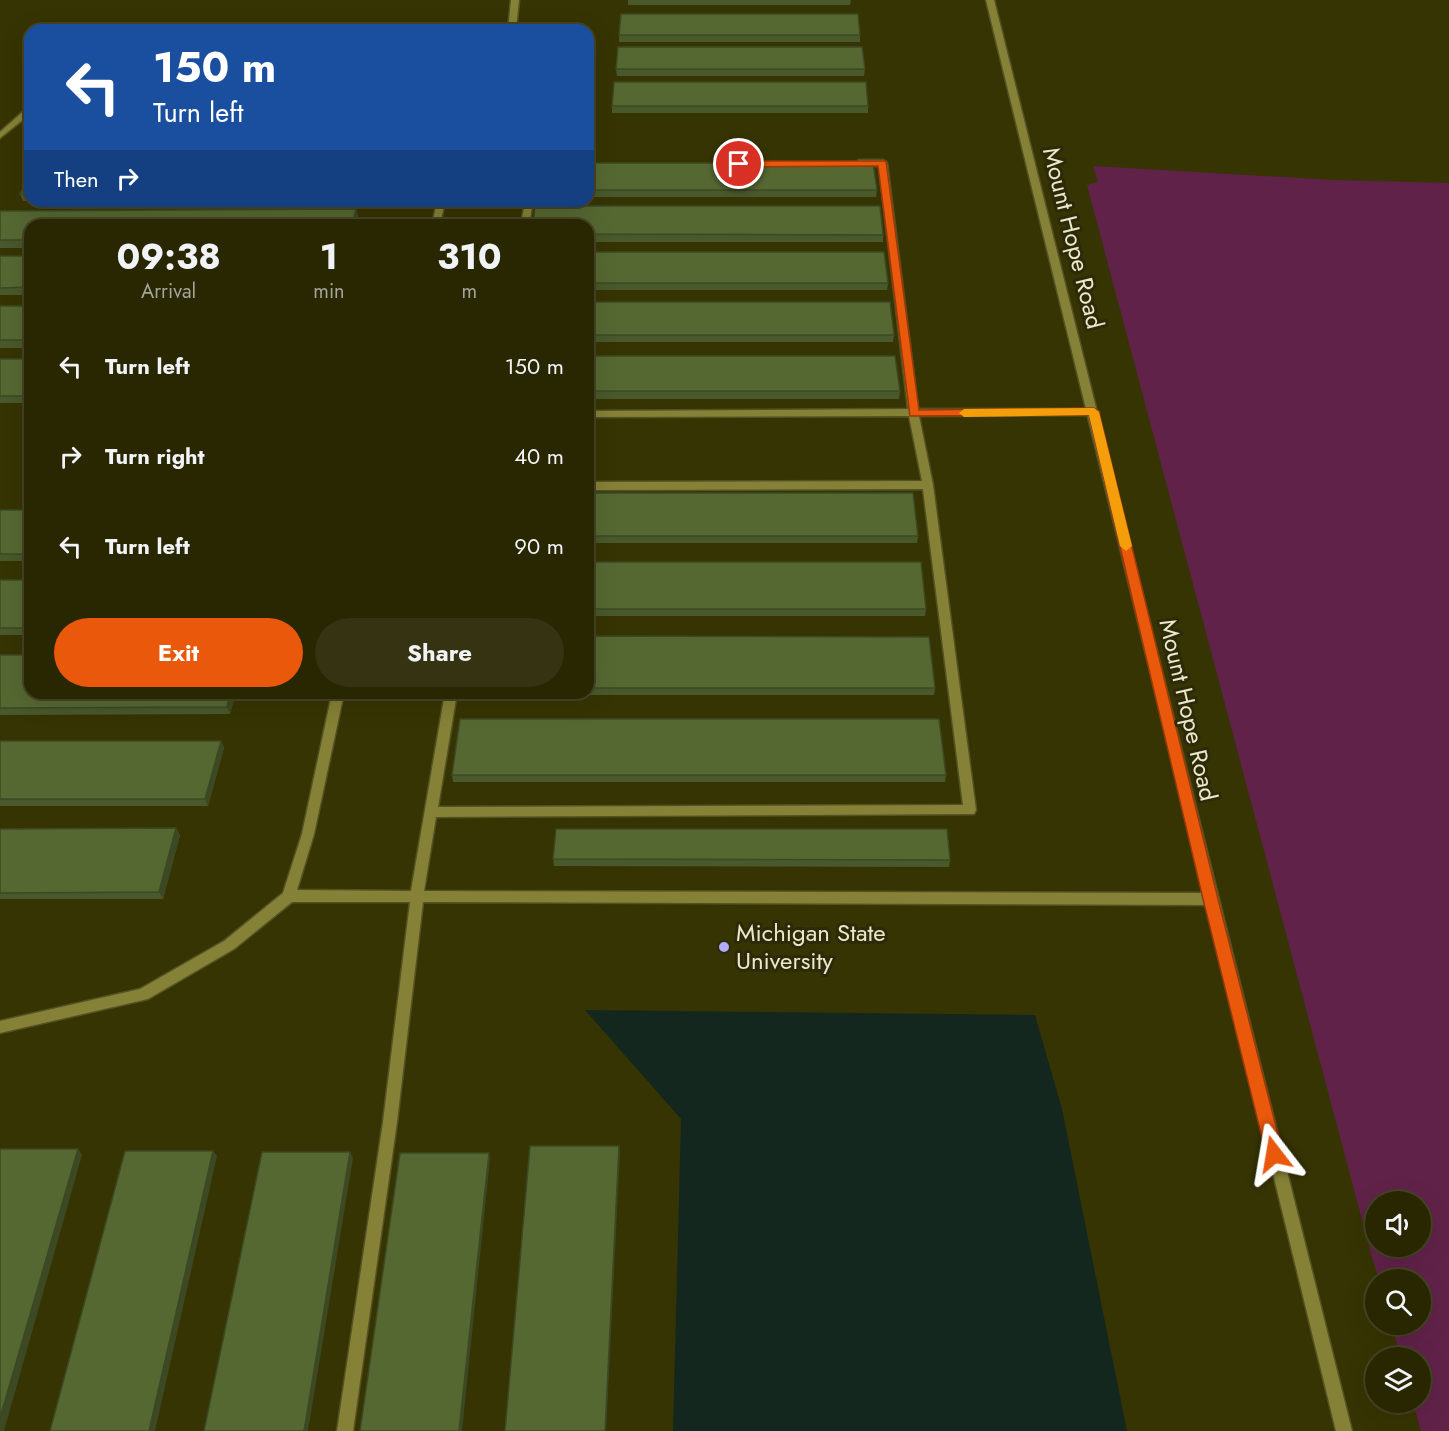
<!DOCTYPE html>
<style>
:root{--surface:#292702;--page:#353311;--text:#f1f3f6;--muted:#a5a599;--line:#454424;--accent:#ea580c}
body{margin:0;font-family:Jost,sans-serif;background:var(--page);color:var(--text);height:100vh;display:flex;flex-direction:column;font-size:22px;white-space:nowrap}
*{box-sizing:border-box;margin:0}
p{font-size:20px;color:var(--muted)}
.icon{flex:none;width:33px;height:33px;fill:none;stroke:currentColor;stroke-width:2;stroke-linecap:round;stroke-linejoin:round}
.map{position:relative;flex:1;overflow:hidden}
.side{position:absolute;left:24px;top:219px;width:570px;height:480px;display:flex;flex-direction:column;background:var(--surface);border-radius:18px;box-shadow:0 6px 24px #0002,0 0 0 2px var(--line)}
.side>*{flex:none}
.hud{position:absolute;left:24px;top:24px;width:570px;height:183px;border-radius:18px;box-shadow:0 6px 24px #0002,0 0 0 2px var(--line);background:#1a4fa0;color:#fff;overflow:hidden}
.controls{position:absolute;left:1365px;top:1191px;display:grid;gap:12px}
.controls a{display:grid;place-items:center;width:66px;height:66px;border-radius:50%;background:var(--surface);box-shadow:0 6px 24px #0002,0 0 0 2px var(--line);font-size:30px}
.pin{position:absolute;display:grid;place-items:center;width:51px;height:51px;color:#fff;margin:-26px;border:3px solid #fff;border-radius:50%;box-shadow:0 2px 6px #0007}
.me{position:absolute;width:66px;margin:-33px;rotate:346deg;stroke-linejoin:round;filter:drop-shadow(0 0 4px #0008)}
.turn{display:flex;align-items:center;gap:21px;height:126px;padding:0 30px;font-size:27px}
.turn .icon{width:78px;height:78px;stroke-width:2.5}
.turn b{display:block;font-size:42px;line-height:51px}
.then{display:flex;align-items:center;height:57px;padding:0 30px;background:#0003;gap:12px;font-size:22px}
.eta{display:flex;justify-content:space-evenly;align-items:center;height:102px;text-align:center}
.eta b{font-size:36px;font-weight:700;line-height:42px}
.primary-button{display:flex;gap:12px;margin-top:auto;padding:12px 30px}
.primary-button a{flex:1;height:69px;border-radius:36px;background:var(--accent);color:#fff;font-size:24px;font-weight:700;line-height:69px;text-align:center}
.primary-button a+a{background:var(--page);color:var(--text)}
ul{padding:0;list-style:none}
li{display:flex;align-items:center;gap:18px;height:90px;padding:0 30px}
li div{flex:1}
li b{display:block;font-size:22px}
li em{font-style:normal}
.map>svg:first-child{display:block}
.green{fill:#612249;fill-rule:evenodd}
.water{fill:#13271f}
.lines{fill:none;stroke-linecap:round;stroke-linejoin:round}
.service-casing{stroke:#545123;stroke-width:3}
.tertiary-casing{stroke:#545123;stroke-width:3}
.service{fill:#858136;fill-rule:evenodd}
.tertiary{fill:#858136;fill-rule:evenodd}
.wall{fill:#49592b}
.shaded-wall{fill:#3c4923}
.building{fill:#556832;stroke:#3c4923;stroke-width:1.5}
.route{fill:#ea580c;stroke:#983908;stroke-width:1.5}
.slow{fill:#f59e0b}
.poi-dot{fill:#b1adfa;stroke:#2c2a09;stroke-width:2}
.labels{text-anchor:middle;stroke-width:6;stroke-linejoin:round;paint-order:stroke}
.street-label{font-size:24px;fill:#eae9ca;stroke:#2c2a09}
.poi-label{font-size:24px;fill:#eae9ca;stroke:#2c2a09;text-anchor:start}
</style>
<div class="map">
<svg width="1449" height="1431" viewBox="0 0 1449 1431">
<rect width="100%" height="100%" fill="#373403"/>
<path class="green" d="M 1093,166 L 1332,180 L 1449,183 L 1449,1431 L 1421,1431 L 1413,1403 L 1420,1402 L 1420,1358 L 1401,1357 L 1391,1325 L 1420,1324 L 1420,1280 L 1379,1279 L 1372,1257 L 1087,185 L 1098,182 ZM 1376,1202 L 1420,1202 L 1420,1246 L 1376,1246 Z"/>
<path class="water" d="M 585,1010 L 1035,1015 L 1062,1109 L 1127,1431 L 673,1431 L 681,1119 Z"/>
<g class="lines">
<g class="service-casing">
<path id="service" d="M 511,0 L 519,0 L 516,30 L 508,30 Z
M 207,28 L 319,28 L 323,30 L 206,30 Z
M 27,108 L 30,108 L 30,114 L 0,138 L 0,132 Z
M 883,160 L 887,163 L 918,409 L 1094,409 L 1099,412 L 1094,415 L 919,416 L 933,485 L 976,810 L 974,814 L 436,817 L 424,891 L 1210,893 L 1215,895 L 1217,899 L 1215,903 L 1210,905 L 423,902 L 397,1122 L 353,1431 L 337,1431 L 383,1122 L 410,902 L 292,902 L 234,949 L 148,999 L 0,1033 L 0,1021 L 140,989 L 224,941 L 283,893 L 302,834 L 332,693 L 344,693 L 314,834 L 297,890 L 411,891 L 445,693 L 457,693 L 438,807 L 963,805 L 923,489 L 588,490 L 588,482 L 922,481 L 909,416 L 588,417 L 588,411 L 908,409 L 879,166 L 859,166 L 855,163 L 859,160 Z
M 437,201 L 445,201 L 440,225 L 432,225 Z
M 525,201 L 533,201 L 529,225 L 521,225 Z"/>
</g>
<g class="tertiary-casing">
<path id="tertiary" d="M 986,0 L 994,0 L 1352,1431 L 1336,1431 Z"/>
</g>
<use href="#service" class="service"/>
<use href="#tertiary" class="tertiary"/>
</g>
<path class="wall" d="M 628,0 L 851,0 L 850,5 L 628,5 Z
M 619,35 L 860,35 L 860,42 L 619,42 Z
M 616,69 L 865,69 L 864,76 L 617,76 Z
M 612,106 L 868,106 L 868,113 L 612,113 Z
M 588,163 L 877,190 L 876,197 L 588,197 Z
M 30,174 L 30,201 L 175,201 L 23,201 L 20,194 Z
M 356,209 L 358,216 L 30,225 L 30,248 L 0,248 L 0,211 Z
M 588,225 L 883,235 L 883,242 L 588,242 Z
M 588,252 L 888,283 L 887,290 L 588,290 Z
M 0,256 L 30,256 L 30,295 L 0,295 Z
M 588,302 L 894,335 L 893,342 L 588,342 Z
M 0,306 L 30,306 L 30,348 L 0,348 Z
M 588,356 L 900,391 L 899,399 L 588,399 Z
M 0,359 L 30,359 L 30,403 L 0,403 Z
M 588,493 L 918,536 L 917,543 L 588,543 Z
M 0,510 L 30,510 L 30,561 L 0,561 Z
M 588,562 L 926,609 L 925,616 L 588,616 Z
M 0,580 L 30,580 L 30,635 L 0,635 Z
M 588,636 L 935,688 L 934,695 L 465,695 L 465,693 L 588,693 Z
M 0,655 L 236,693 L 230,714 L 0,715 Z
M 0,741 L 221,741 L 224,748 L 208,806 L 0,806 Z
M 452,775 L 946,775 L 945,782 L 453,782 Z
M 176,828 L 180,835 L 163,899 L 0,899 L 0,829 Z
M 553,859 L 950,860 L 949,867 L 554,866 Z"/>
<path class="shaded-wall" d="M 356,209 L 358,216 L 356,225 L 352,225 Z
M 231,693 L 236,693 L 230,714 L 227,707 Z
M 221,741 L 224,748 L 208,806 L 205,799 Z
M 176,828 L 180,835 L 163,899 L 159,892 Z
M 619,1146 L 620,1152 L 606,1431 L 605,1431 Z
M 78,1149 L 82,1155 L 4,1431 L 0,1431 L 0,1418 Z
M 213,1151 L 217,1156 L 155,1431 L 149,1431 Z
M 350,1152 L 353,1158 L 308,1431 L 304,1431 Z
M 489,1153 L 490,1159 L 462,1431 L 459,1431 Z"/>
<path class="building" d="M 621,14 L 858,14 L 860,35 L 619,35 Z
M 618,47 L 862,47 L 865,69 L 616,69 Z
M 614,82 L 866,82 L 868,106 L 612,106 Z
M 588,163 L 873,163 L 877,190 L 588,190 Z
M 30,174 L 30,194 L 20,194 Z
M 535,206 L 880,206 L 883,235 L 588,234 L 588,225 L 533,225 Z
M 356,209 L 352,225 L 30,225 L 30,240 L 0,240 L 0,211 Z
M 588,252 L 884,252 L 888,283 L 588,283 Z
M 0,256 L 30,256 L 30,287 L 0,288 Z
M 588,302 L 890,302 L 894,335 L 588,335 Z
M 0,306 L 30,306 L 30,340 L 0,340 Z
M 588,356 L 895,356 L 900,391 L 588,391 Z
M 0,359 L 30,359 L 30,396 L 0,396 Z
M 588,493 L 913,493 L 918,536 L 588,536 Z
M 0,510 L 30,510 L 30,554 L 0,554 Z
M 588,562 L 921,562 L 926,609 L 588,609 Z
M 0,580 L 30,580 L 30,628 L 0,628 Z
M 588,636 L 929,637 L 935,688 L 588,688 Z
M 0,655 L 30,655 L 30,693 L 231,693 L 227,707 L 0,708 Z
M 460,719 L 939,719 L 946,775 L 452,775 Z
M 0,741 L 221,741 L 205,799 L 0,799 Z
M 176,828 L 159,892 L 0,893 L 0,829 Z
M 556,829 L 947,829 L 950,860 L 553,859 Z
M 530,1146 L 619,1146 L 605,1431 L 505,1431 Z
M 0,1149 L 78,1149 L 0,1418 Z
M 125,1151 L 213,1151 L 149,1431 L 50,1431 Z
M 262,1152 L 350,1152 L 304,1431 L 204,1431 Z
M 400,1153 L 489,1153 L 459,1431 L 360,1431 Z"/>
<path class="route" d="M 886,161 L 919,410 L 1094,408 L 1099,412 L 1218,899 L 1283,1154 L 1280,1159 L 1274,1162 L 1268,1159 L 1266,1154 L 1203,899 L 1089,415 L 910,416 L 878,166 L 739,167 L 735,164 L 739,161 Z"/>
<path class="slow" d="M 1094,408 L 1099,412 L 1132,546 L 1126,551 L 1120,546 L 1089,415 L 964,417 L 959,413 L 964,409 Z"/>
<circle class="poi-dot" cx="724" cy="947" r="6"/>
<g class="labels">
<g class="street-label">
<text transform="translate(1073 238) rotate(76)" y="8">Mount Hope Road</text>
<text transform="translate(1188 710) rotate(77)" y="8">Mount Hope Road</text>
</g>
<g class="poi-label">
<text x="736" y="941">Michigan State<tspan x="736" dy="28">University</tspan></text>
</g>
</g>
</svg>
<div class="controls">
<a><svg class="icon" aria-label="sound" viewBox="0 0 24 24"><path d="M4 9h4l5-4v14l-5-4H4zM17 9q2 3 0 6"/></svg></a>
<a><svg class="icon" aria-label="search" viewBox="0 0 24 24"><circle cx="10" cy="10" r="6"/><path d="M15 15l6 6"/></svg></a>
<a><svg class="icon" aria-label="layers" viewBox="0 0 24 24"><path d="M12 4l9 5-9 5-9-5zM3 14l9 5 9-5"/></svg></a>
</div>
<div class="pin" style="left:739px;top:164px;background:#d93025"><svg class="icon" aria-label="arrive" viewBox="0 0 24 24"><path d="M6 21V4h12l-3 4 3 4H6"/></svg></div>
<svg class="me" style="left:1274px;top:1154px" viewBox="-20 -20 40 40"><path d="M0-17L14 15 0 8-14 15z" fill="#ea580c" stroke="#fff" stroke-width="4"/></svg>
<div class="hud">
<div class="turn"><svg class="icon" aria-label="left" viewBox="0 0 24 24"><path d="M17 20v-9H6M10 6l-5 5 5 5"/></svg><div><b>150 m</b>Turn left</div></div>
<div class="then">Then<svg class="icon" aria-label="right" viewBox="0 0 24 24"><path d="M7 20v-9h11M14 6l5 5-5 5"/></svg></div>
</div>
<section class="side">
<div class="eta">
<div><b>09:38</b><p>Arrival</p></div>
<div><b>1</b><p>min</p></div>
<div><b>310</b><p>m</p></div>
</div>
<ul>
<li><svg class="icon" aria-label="left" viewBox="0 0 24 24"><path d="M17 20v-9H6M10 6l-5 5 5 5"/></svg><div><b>Turn left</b></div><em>150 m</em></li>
<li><svg class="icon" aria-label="right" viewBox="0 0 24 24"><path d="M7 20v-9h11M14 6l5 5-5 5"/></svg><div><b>Turn right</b></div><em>40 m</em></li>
<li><svg class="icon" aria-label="left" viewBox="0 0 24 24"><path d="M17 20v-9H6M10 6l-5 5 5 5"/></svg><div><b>Turn left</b></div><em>90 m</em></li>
</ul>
<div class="primary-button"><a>Exit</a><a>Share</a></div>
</section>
</div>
